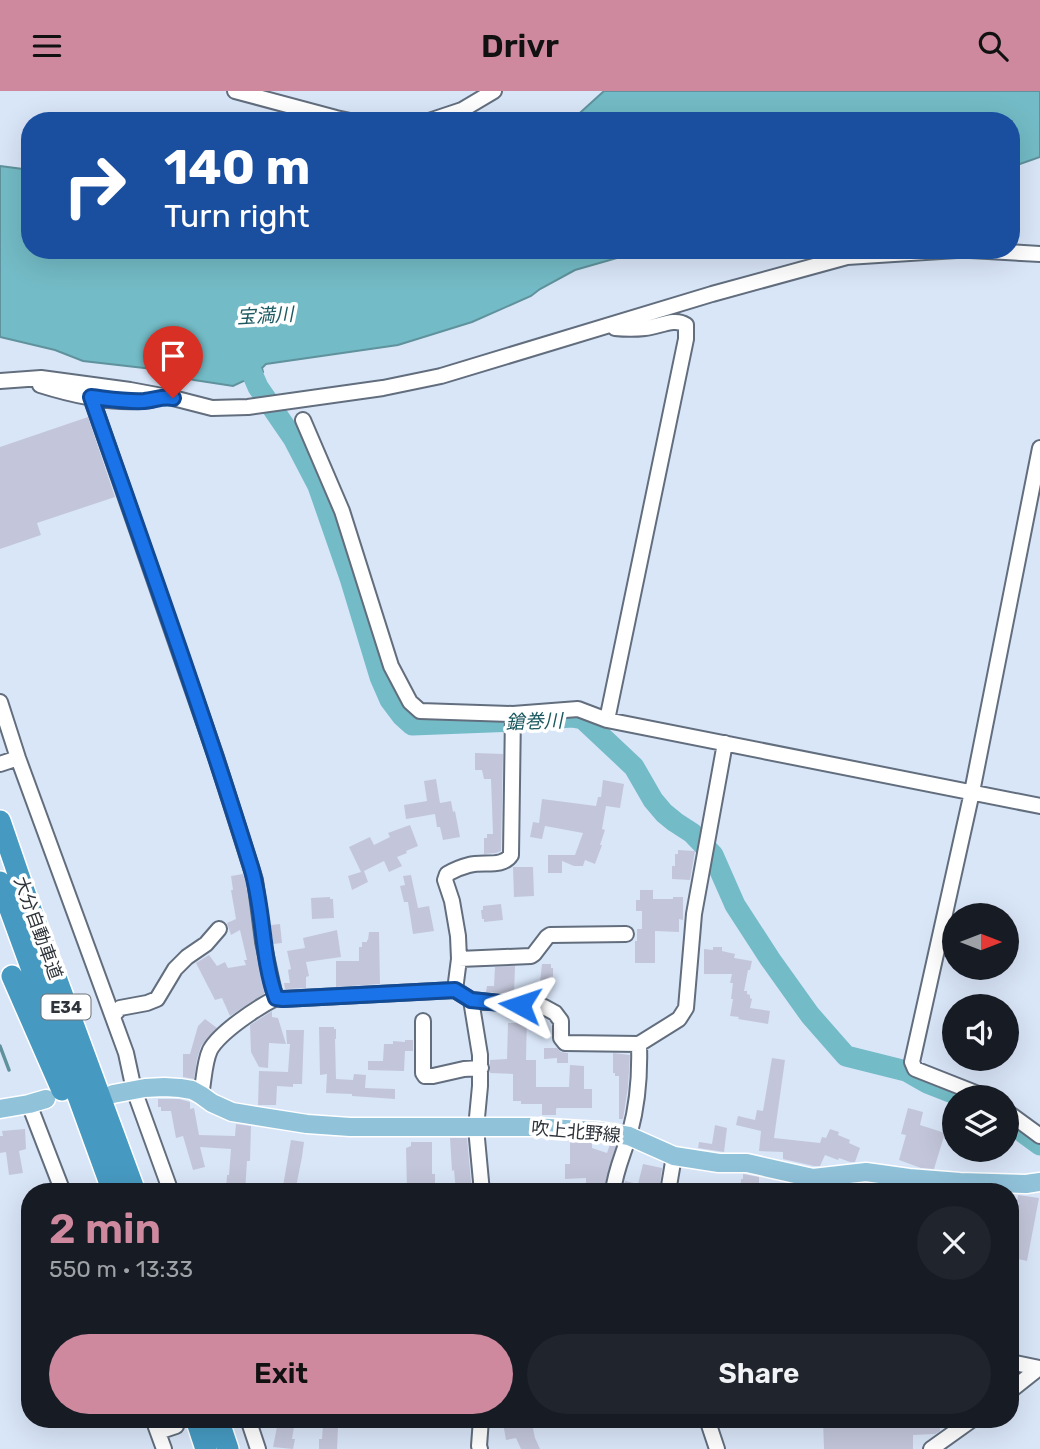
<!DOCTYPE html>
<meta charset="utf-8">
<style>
:root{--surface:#171b24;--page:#20242c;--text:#f1f3f6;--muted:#9ea1a6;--accent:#ce899f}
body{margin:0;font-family:Rubik,"Noto Sans JP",sans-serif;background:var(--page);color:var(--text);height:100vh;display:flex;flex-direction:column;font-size:26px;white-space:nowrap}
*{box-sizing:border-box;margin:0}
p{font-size:23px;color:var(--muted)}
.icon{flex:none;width:38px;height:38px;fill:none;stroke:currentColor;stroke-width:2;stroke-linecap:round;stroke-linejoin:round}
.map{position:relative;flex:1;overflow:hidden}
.panel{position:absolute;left:21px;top:1092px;width:998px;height:245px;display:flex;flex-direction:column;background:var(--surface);border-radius:28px;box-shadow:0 7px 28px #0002}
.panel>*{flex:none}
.top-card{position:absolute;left:21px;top:21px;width:999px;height:147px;border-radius:28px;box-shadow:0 7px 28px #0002;background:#1a4fa0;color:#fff;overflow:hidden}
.needle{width:46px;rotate:90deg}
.tools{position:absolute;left:942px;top:812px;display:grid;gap:14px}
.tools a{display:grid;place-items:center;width:77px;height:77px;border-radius:50%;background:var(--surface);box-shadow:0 7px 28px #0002;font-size:35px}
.pin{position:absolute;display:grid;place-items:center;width:60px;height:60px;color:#fff;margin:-72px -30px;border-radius:50% 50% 50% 0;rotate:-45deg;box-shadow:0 0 7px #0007}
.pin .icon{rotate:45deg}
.me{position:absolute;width:77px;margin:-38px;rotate:275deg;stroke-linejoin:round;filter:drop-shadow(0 0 5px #0008)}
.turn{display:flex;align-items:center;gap:24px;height:147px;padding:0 28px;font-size:32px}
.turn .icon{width:91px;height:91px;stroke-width:2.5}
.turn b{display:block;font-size:49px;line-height:60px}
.round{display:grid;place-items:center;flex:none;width:74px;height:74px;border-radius:37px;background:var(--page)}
.overview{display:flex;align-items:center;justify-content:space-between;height:119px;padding:0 28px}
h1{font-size:42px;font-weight:600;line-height:52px;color:var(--accent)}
.cta{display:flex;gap:14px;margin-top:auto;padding:14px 28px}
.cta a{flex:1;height:80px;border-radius:42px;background:var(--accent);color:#111;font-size:28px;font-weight:600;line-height:80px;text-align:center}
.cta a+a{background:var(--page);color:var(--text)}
header{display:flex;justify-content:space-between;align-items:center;height:91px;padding:0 28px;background:var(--accent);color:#111;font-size:32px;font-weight:600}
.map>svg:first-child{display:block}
.water{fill:#73bbc6;stroke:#5f929c;stroke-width:2}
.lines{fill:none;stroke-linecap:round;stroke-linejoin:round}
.stream{stroke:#5f929c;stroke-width:3.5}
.river{stroke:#73bbc6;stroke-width:21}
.building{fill:#c3c6da}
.minor-casing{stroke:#626e7e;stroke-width:18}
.major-casing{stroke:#fff;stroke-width:21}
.highway-casing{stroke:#fff;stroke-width:24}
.minor{stroke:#fff;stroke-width:14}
.major{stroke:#90c2da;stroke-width:18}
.highway{stroke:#469ac2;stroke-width:21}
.route-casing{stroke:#114b97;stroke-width:18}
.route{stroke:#1a73e8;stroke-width:12}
.labels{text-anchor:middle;stroke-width:7;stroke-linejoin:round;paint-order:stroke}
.shield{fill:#fff;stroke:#6d7176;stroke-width:2}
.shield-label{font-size:16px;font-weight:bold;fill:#2f343b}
.street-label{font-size:18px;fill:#2f343b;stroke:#fff}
.water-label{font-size:19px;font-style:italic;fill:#1c5961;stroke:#fff}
</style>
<header><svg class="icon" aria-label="menu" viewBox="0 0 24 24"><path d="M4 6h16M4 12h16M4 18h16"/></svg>Drivr<svg class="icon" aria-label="search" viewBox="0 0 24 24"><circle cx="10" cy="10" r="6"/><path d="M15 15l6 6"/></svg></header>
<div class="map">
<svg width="1040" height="1358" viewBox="0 0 1040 1358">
<rect width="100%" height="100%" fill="#d9e6f8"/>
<path class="water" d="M 604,0 L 1040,0 L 1040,66 L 1020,73 L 1012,73 L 1012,30 L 571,30 Z
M 0,75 L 30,79 L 30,159 L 645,159 L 575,179 L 540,198 L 531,205 L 472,231 L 398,254 L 266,273 L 262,277 L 263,281 L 233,295 L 194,289 L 153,278 L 83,270 L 55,259 L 0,246 Z"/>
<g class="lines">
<path class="stream" d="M 0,955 L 9,979"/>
<path class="river" d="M 242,259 L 258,296 L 293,347 L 318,395 L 350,487 L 380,586 L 390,609 L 402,625 L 412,634 L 514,630 L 572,626 L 583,628 L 634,676 L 653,709 L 664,722 L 675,731 L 692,742 L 713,764 L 735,814 L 770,868 L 810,924 L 846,965 L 906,980 L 927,992 L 950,1001 L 966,1004 L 971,1006
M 1006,1029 L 1040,1054"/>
</g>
<path class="building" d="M 88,326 L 115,406 L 37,432 L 41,444 L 0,458 L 0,356 Z
M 475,662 L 503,663 L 501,760 L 496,762 L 484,763 L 484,747 L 487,747 L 487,743 L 493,743 L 491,688 L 484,688 L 482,679 L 475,679 Z
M 436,688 L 440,712 L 451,710 L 453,721 L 455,720 L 460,746 L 443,749 L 440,736 L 437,736 L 435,723 L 406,728 L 404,714 L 427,710 L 424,690 Z
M 603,689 L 624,693 L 620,717 L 606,715 L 602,738 L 605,739 L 600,754 L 602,754 L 595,773 L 585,769 L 583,775 L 574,775 L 562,770 L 562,782 L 548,782 L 548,764 L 575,764 L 583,742 L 545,735 L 542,748 L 530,746 L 533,731 L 539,732 L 542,708 L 596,715 L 598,706 L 601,706 Z
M 410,734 L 418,755 L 406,760 L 407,762 L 397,766 L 402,775 L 389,781 L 384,770 L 364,780 L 368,791 L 352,799 L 348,785 L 361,781 L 349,756 L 370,746 L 374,754 L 390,746 L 388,742 Z
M 678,759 L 695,760 L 690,789 L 672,788 L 672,775 L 675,775 L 675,763 L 678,763 Z
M 513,776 L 533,776 L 534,805 L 514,806 Z
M 243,783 L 246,791 L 254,853 L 265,902 L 230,925 L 222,907 L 215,909 L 196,872 L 209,864 L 217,875 L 225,871 L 228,877 L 246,874 L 244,869 L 247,869 L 240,839 L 231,844 L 227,832 L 236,828 L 231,799 L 233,799 L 231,785 Z
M 411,784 L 418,817 L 429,815 L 434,840 L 413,843 L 408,811 L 404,811 L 400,795 L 405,794 L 403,785 Z
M 640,799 L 653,799 L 653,808 L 673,808 L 673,806 L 683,806 L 683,829 L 679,828 L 679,841 L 655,840 L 655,872 L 635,872 L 635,850 L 637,850 L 637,838 L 642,838 L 642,820 L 636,820 L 636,809 L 640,809 Z
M 330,806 L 330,808 L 333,808 L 334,827 L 312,828 L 311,807 Z
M 501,813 L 503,829 L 484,831 L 484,828 L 482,828 L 481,819 L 483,819 L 483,815 Z
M 280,833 L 282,852 L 273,853 L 271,834 Z
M 337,839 L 341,866 L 306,871 L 309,885 L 306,886 L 306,897 L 285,898 L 284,892 L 290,892 L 288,879 L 291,878 L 287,860 L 305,857 L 303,847 Z
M 369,841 L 379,841 L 380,893 L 336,896 L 336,870 L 359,870 L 359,856 L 362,856 L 362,851 L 367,851 L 367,849 L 368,849 Z
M 713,856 L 722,856 L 722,860 L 735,863 L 734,867 L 752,870 L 750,879 L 748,879 L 744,900 L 747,900 L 747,903 L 750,904 L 750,907 L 752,908 L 750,917 L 770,920 L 768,933 L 738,928 L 739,926 L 730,925 L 733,908 L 731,908 L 733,892 L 730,892 L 732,883 L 704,883 L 704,858 L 713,859 Z
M 542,873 L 551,873 L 551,877 L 553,877 L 553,892 L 540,891 Z
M 515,875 L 514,903 L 486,901 L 487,895 L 494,895 L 495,876 Z
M 272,920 L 272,926 L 278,927 L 286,953 L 269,952 L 268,977 L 259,976 L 251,961 L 250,934 Z
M 516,923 L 527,924 L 526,969 L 536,969 L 536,996 L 569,996 L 570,974 L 584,975 L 584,998 L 592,998 L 592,1017 L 557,1017 L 556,1018 L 556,1024 L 542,1024 L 542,1013 L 521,1013 L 521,1010 L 513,1010 L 513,983 L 490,982 L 490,969 L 507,968 L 508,932 L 516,932 Z
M 205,928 L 217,937 L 201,955 L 197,968 L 194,988 L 183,986 L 183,963 L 190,963 L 198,935 Z
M 319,936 L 334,936 L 334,938 L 336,938 L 336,948 L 335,948 L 336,988 L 353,989 L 354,983 L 366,984 L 365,997 L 395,998 L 395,1008 L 352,1005 L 352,1003 L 326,1002 L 327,983 L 320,984 Z
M 286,939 L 304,939 L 302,993 L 293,993 L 293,996 L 277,995 L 276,1014 L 258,1014 L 259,980 L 288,981 L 290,953 L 287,953 Z
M 405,949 L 413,949 L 413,960 L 405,960 L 404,980 L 368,979 L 368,970 L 383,970 L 384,953 L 393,953 L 393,950 L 405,951 Z
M 544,957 L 557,957 L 561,961 L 568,962 L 568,972 L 557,972 L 557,967 L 544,968 Z
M 613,962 L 630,964 L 628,996 L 623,1028 L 619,1028 L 619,985 L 615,985 L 615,982 L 613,982 Z
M 772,967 L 785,969 L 774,1047 L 820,1052 L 822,1046 L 826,1047 L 830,1038 L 839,1041 L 838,1044 L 850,1049 L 849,1052 L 860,1057 L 855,1071 L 850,1071 L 839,1067 L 838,1069 L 825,1064 L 820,1075 L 814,1075 L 783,1068 L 783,1061 L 759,1060 L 761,1040 L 736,1034 L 738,1025 L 755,1029 L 757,1019 L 763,1020 Z
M 158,1008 L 179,1008 L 190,1011 L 190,1018 L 194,1017 L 199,1044 L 235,1045 L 236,1033 L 251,1035 L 250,1070 L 247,1070 L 245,1101 L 228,1101 L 226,1098 L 227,1084 L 229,1084 L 231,1058 L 200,1056 L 205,1076 L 193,1079 L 183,1045 L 176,1047 L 171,1020 L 161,1020 L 161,1016 L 158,1016 Z
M 908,1017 L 923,1021 L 920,1034 L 945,1042 L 934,1078 L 921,1077 L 899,1069 L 906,1044 L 901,1043 Z
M 715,1034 L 727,1037 L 724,1061 L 698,1057 L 699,1051 L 712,1053 Z
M 25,1038 L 26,1058 L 19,1060 L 23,1082 L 9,1084 L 6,1061 L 0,1062 L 0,1045 L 3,1045 L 2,1040 Z
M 450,1047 L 467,1047 L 472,1101 L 456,1101 L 454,1079 L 452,1080 Z
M 291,1049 L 304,1051 L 302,1066 L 295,1101 L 282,1101 Z
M 570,1050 L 589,1051 L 592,1052 L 592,1057 L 607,1062 L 610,1053 L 616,1054 L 603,1100 L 586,1100 L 586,1087 L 565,1088 L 565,1073 L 570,1073 Z
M 411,1051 L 432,1051 L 432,1083 L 435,1083 L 435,1100 L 407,1100 L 406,1057 L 411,1055 Z
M 643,1073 L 662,1077 L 659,1101 L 623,1100 L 625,1090 L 638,1093 Z
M 743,1083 L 759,1086 L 759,1101 L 740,1100 L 741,1088 L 743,1088 Z
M 1018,1104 L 1039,1107 L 1027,1170 L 1010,1166 L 1019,1112 L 1017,1111 Z
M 259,1328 L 295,1330 L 292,1348 L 295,1348 L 293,1358 L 273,1356 L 277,1336 L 259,1332 Z
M 521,1328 L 531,1328 L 535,1347 L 540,1358 L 521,1358 L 516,1347 L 506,1349 L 503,1332 Z
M 823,1328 L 940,1328 L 940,1340 L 935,1343 L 913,1344 L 913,1358 L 824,1358 Z
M 323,1334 L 338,1336 L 337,1358 L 319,1358 L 319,1348 L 322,1348 Z"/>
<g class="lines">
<g class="minor-casing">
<path id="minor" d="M 235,0 L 336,27 L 350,30
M 429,30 L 462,19 L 494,0
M 970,159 L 1040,163
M 0,290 L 41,287 L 130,299 L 173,307 L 212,317 L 248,316 L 383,297 L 441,285 L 712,203 L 847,166 L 957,159
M 40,294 C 75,305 115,314 151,309
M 91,306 L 216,666 L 255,789 L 263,851 L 273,897 L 276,907 L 283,908 L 455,899 L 471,909 L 480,964 L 480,995 L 476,1037 L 482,1101
M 303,329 L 342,420 L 391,575 L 410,611 L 420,620 L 513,623 L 578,618 L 607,629 L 1040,715
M 0,611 L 18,667 L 126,962 L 134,999 L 171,1101
M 607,629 L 686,248 L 686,234 C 674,226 659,236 645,237 C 636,238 625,238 615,237
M 0,673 L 18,667
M 459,868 L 531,865 L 534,863 L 547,846 L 550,844 L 626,843
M 455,899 L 459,868 L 458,845 L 452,810 L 445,789 L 447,783 C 454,779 461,776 469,774 C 483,770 503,777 511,764 L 513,623
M 471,909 L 544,916 L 555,922 L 561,930 L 561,947 L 565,952 L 639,953
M 113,925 L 120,917 L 147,912 L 157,908 L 175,878 L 187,866 L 206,853 L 219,838
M 423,930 L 423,982 L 425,985 L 433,985 L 464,978 L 481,977
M 201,1004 C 204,990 204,972 210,959 C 220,941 258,916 276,907
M 986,1006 L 915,978 L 912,971 L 972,701 L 1040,357
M 29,1013 L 63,1101
M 1006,1020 L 1040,1045
M 613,1101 C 615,1080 624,1062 630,1041 C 638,1012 640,983 639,953 L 679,928 L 686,917 L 694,823 L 725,652
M 668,1101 L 674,1065
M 1010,1271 L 1039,1277
M 1010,1300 L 1039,1277
M 153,1328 L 164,1358
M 248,1328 L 258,1358
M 707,1328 L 717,1358
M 158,1341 L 176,1335
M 480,1358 L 479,1355 L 481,1328
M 931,1358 L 973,1328"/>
</g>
<g class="major-casing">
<path id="major" d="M 113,1003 L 145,997 L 164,996 L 180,997 L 192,999 L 201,1004 L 212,1012 L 232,1021 L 307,1033 L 350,1036 L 533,1036 L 599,1040 L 629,1045 L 674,1065 L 719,1072 L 747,1072 L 813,1087 L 866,1081 L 909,1087 L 960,1091 L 1026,1093 L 1040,1091
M 0,1018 L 29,1013 L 46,1008"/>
</g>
<g class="highway-casing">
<path id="highway" d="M 0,730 L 23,797 L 135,1101
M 0,791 L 113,1101
M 12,885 L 62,999
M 196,1328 L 206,1358
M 218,1328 L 228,1358"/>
</g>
<use href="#minor" class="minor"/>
<use href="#major" class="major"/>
<use href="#highway" class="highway"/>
</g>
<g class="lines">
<g class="route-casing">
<path id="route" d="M 173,307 C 162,305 155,309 144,310 C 126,311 109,308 91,306 C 146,463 202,618 251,776 C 264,818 261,865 276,907 L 283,908 L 455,899 L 471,909 L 520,914"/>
</g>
<use href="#route" class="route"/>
</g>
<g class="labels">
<rect class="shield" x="41.5" y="903.5" width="49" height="25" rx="5"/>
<g class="shield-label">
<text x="66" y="922">E34</text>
</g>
<g class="street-label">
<text transform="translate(38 837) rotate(70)" y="6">大分自動車道</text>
<text transform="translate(576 1041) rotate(5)" y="6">吹上北野線</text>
</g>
<g class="water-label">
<text transform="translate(265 224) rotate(-3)" y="7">宝満川</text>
<text transform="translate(534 630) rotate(-2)" y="7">鎗巻川</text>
</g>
</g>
</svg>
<div class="tools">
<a><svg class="needle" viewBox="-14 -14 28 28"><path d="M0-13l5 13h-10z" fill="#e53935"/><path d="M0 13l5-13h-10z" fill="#9ea1a6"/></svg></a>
<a><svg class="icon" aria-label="sound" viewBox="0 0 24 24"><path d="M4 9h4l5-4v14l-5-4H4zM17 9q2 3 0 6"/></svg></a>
<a><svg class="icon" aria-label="layers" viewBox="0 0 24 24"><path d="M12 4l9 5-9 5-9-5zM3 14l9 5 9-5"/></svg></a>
</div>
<div class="pin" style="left:173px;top:307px;background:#d93025"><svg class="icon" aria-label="arrive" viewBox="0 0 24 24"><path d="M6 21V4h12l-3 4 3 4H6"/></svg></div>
<svg class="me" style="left:520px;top:914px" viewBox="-20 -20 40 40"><path d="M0-17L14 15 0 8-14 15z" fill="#1a73e8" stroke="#fff" stroke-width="4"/></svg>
<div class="top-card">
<div class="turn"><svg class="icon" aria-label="right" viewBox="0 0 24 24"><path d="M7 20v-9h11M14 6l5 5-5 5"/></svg><div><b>140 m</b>Turn right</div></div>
</div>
<section class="panel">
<div class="overview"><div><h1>2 min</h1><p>550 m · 13:33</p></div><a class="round"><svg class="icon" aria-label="close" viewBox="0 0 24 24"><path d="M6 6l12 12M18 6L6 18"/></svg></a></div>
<div class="cta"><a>Exit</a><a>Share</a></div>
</section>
</div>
